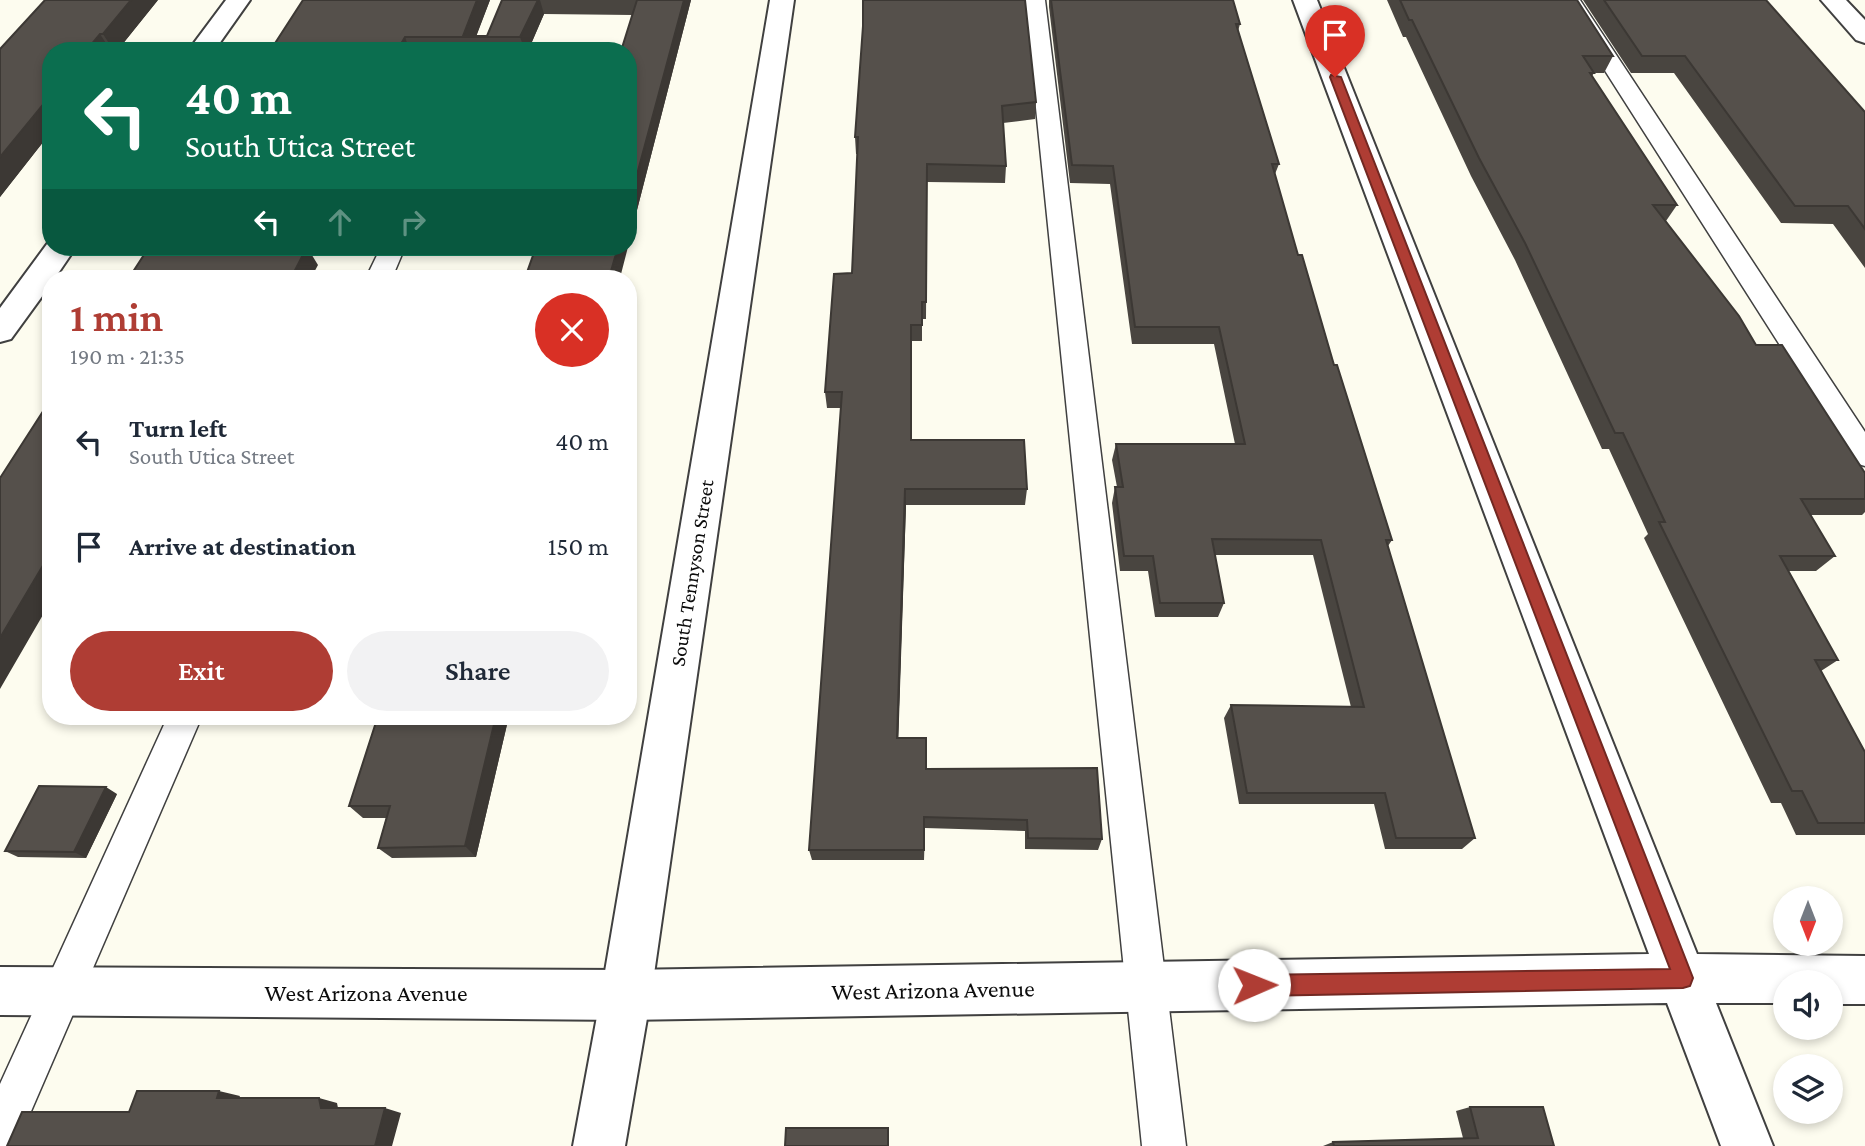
<!DOCTYPE html>
<meta charset="utf-8">
<style>
:root{--surface:#fff;--page:#f2f2f3;--text:#1f2937;--muted:#747a83;--accent:#af3d34}
body{margin:0;font-family:"Crimson Pro",serif;background:var(--page);color:var(--text);height:100vh;display:flex;flex-direction:column;font-size:26px;white-space:nowrap}
*{box-sizing:border-box;margin:0}
p{font-size:23px;color:var(--muted)}
.icon{flex:none;width:38px;height:38px;fill:none;stroke:currentColor;stroke-width:2;stroke-linecap:round;stroke-linejoin:round}
.map{position:relative;flex:1;overflow:hidden}
.drawer{position:absolute;left:42px;top:270px;width:595px;height:455px;display:flex;flex-direction:column;background:var(--surface);border-radius:28px;box-shadow:0 4px 10px #0003}
.drawer>*{flex:none}
.banner{position:absolute;left:42px;top:42px;width:595px;height:214px;border-radius:28px;box-shadow:0 4px 10px #0003;background:#0b6e4f;color:#fff;overflow:hidden}
.needle{width:46px;rotate:180deg}
.tools{position:absolute;left:1773px;top:886px;display:grid;gap:14px}
.tools a{display:grid;place-items:center;width:70px;height:70px;border-radius:50%;background:var(--surface);box-shadow:0 4px 10px #0003;font-size:35px}
.pin{position:absolute;display:grid;place-items:center;width:60px;height:60px;color:#fff;margin:-72px -30px;border-radius:50% 50% 50% 0;rotate:-45deg;box-shadow:0 0 7px #0007}
.pin .icon{rotate:45deg}
.me{position:absolute;width:77px;margin:-38px;rotate:89deg;stroke-linejoin:round;filter:drop-shadow(0 0 5px #0008)}
.turn{display:flex;align-items:center;gap:24px;height:147px;padding:0 28px;font-size:32px}
.turn .icon{width:91px;height:91px;stroke-width:2.5}
.turn b{display:block;font-size:49px;line-height:60px}
.lanes{display:flex;align-items:center;height:66px;padding:0 28px;background:#0003;justify-content:center;gap:35px;direction:ltr}
.lanes .off{opacity:.35}
.round{display:grid;place-items:center;flex:none;width:74px;height:74px;border-radius:37px;background:var(--page)}
.headline{display:flex;align-items:center;justify-content:space-between;height:119px;padding:0 28px}
h1{font-size:42px;font-weight:600;line-height:52px;color:var(--accent)}
.primary-button{display:flex;gap:14px;margin-top:auto;padding:14px 28px}
.primary-button a{flex:1;height:80px;border-radius:42px;background:var(--accent);color:#fff;font-size:28px;font-weight:600;line-height:80px;text-align:center}
.primary-button a+a{background:var(--page);color:var(--text)}
ul{padding:0;list-style:none}
li{display:flex;align-items:center;gap:21px;height:105px;padding:0 28px}
li div{flex:1}
li b{display:block;font-size:26px}
li em{font-style:normal}
.map>svg:first-child{display:block}
.lines{fill:none;stroke-linecap:round;stroke-linejoin:round}
.service-casing{stroke:#404040;stroke-width:3}
.minor-casing{stroke:#404040;stroke-width:4}
.tertiary-casing{stroke:#404040;stroke-width:4}
.service{fill:#fff;fill-rule:evenodd}
.minor{fill:#fff;fill-rule:evenodd}
.tertiary{fill:#fff;fill-rule:evenodd}
.wall{fill:#494540}
.shaded-wall{fill:#3c3834}
.building{fill:#55504b;stroke:#3c3834;stroke-width:2}
.route{fill:#af3d34;stroke:#722822;stroke-width:2}
.labels{text-anchor:middle;stroke-width:7;stroke-linejoin:round;paint-order:stroke}
.street-label{font-size:21px;fill:#0d0d0d;stroke:#fff}
.near-street-label{font-size:24px;fill:#0d0d0d;stroke:#fff}
</style>
<div class="map">
<svg width="1865" height="1146" viewBox="0 0 1865 1146">
<rect width="100%" height="100%" fill="#fdfcef"/>
<g class="lines">
<g class="service-casing">
<path id="service" d="M 1025,0 L 1045,0 L 1186,1146 L 1142,1146 Z
M 1560,0 L 1580,0 L 1865,432 L 1865,466 L 1855,463 Z
M 381,247 L 405,247 L 392,278 L 366,278 Z
M 168,716 L 202,716 L 16,1146 L 0,1146 L 0,1084 Z"/>
</g>
<g class="minor-casing">
<path id="minor" d="M 226,0 L 250,0 L 214,51 L 188,51 Z
M 1293,0 L 1317,0 L 1697,954 L 1865,956 L 1865,1004 L 1830,1004 L 1830,982 L 1785,982 L 1785,1003 L 1716,1003 L 1773,1146 L 1721,1146 L 1667,1003 L 626,1020 L 0,1015 L 0,967 L 626,970 L 1649,954 Z
M 1821,0 L 1846,0 L 1865,20 L 1865,43 L 1856,40 Z
M 50,240 L 51,247 L 76,247 L 55,278 L 51,278 L 51,284 L 11,339 L 0,342 L 0,308 Z"/>
</g>
<g class="tertiary-casing">
<path id="tertiary" d="M 770,0 L 794,0 L 651,995 L 625,1146 L 573,1146 L 601,995 Z"/>
</g>
<use href="#service" class="service"/>
<use href="#minor" class="minor"/>
<use href="#tertiary" class="tertiary"/>
</g>
<path class="wall" d="M 158,0 L 117,51 L 51,51 L 51,132 L 0,197 L 0,49 Z
M 303,0 L 490,0 L 476,36 L 487,36 L 502,0 L 691,0 L 628,245 L 632,15 L 544,14 L 528,51 L 270,51 Z
M 1049,0 L 1233,0 L 1240,24 L 1238,31 L 1279,164 L 1275,174 L 1298,255 L 1392,540 L 1388,546 L 1475,838 L 1462,849 L 1385,849 L 1374,804 L 1239,804 L 1224,718 L 1231,705 L 1351,707 L 1313,555 L 1215,555 L 1224,603 L 1218,617 L 1155,617 L 1148,571 L 1120,571 L 1112,503 L 1115,487 L 1117,487 L 1112,460 L 1116,444 L 1235,444 L 1214,344 L 1132,344 L 1110,184 L 1070,183 L 1049,7 Z
M 1387,0 L 1577,0 L 1613,56 L 1604,73 L 1594,73 L 1592,76 L 1677,205 L 1666,221 L 1756,345 L 1865,473 L 1865,512 L 1862,515 L 1810,515 L 1835,556 L 1816,571 L 1788,571 L 1838,660 L 1821,671 L 1865,752 L 1865,835 L 1796,835 L 1781,803 L 1771,803 L 1644,538 L 1648,534 L 1609,449 L 1602,449 L 1515,260 L 1471,176 L 1406,37 L 1403,37 Z
M 1583,0 L 1766,0 L 1865,112 L 1865,268 L 1833,224 L 1781,223 L 1674,73 L 1631,73 Z
M 863,26 L 1036,102 L 1035,119 L 1003,123 L 1006,166 L 1005,183 L 927,182 L 926,319 L 922,319 L 922,341 L 911,341 L 911,440 L 1027,489 L 1025,505 L 906,505 L 898,738 L 926,769 L 1102,839 L 1098,850 L 1025,849 L 1025,831 L 925,828 L 924,860 L 812,860 L 809,850 L 841,408 L 827,408 L 825,392 L 852,273 L 858,154 L 856,154 L 855,137 Z
M 378,716 L 509,716 L 476,857 L 392,858 L 378,848 L 386,818 L 363,818 L 349,806 Z
M 117,794 L 86,858 L 18,857 L 5,851 Z
M 1470,1107 L 1554,1146 L 1323,1146 L 1333,1142 L 1463,1138 L 1456,1111 Z"/>
<path class="shaded-wall" d="M 131,0 L 158,0 L 117,51 L 114,51 L 103,34 Z
M 477,0 L 490,0 L 476,37 L 463,36 Z
M 538,0 L 540,0 L 544,14 L 528,51 L 525,51 L 520,37 Z
M 684,0 L 691,0 L 628,245 L 628,208 Z
M 100,34 L 111,51 L 86,51 Z
M 405,37 L 410,51 L 397,51 Z
M 51,95 L 51,132 L 0,197 L 0,157 Z
M 307,247 L 318,265 L 311,278 L 291,278 Z
M 618,247 L 628,247 L 620,278 L 609,278 Z
M 905,489 L 906,505 L 898,750 L 897,738 Z
M 51,552 L 51,601 L 0,689 L 0,638 Z
M 496,716 L 509,716 L 476,857 L 465,846 Z
M 106,787 L 117,794 L 86,858 L 74,852 Z
M 219,1091 L 240,1096 L 237,1103 L 217,1098 Z
M 319,1098 L 337,1103 L 339,1113 L 321,1108 Z
M 385,1108 L 401,1113 L 392,1146 L 375,1146 Z"/>
<path class="building" d="M 45,0 L 131,0 L 103,34 L 100,34 L 86,51 L 51,51 L 51,95 L 0,157 L 0,49 Z
M 303,0 L 477,0 L 463,36 L 487,36 L 502,0 L 538,0 L 520,37 L 405,37 L 397,51 L 270,51 Z
M 637,0 L 684,0 L 628,208 L 628,51 L 621,51 Z
M 863,0 L 1025,0 L 1036,102 L 1002,106 L 1006,166 L 927,164 L 926,302 L 922,302 L 922,325 L 911,325 L 911,440 L 1024,440 L 1027,489 L 905,489 L 897,738 L 926,738 L 926,769 L 1097,768 L 1102,839 L 1028,838 L 1027,820 L 924,817 L 924,850 L 809,850 L 842,392 L 825,392 L 834,274 L 852,273 L 858,137 L 855,137 L 863,26 Z
M 1051,0 L 1233,0 L 1240,24 L 1236,24 L 1279,164 L 1272,164 L 1298,255 L 1302,255 L 1334,365 L 1337,365 L 1392,540 L 1386,540 L 1475,838 L 1396,838 L 1385,793 L 1247,793 L 1231,705 L 1364,707 L 1321,540 L 1212,539 L 1224,603 L 1160,603 L 1153,556 L 1124,556 L 1115,487 L 1123,487 L 1116,444 L 1245,444 L 1219,327 L 1135,327 L 1113,166 L 1072,165 Z
M 1400,0 L 1577,0 L 1613,56 L 1583,56 L 1594,73 L 1590,73 L 1677,205 L 1653,205 L 1739,316 L 1756,345 L 1782,345 L 1865,473 L 1865,499 L 1801,499 L 1835,556 L 1780,556 L 1838,660 L 1815,660 L 1865,752 L 1865,823 L 1818,823 L 1802,791 L 1792,791 L 1659,522 L 1665,522 L 1623,433 L 1615,433 L 1525,243 L 1479,158 L 1412,20 L 1409,20 Z
M 1604,0 L 1766,0 L 1865,112 L 1865,229 L 1848,206 L 1795,206 L 1685,56 L 1642,56 Z
M 149,247 L 307,247 L 291,278 L 129,278 Z
M 536,247 L 618,247 L 609,278 L 525,278 Z
M 51,399 L 51,552 L 0,638 L 0,478 Z
M 378,716 L 496,716 L 465,846 L 378,848 L 390,806 L 349,806 Z
M 39,786 L 106,787 L 74,852 L 5,851 Z
M 137,1091 L 219,1091 L 217,1098 L 319,1098 L 321,1108 L 385,1108 L 375,1146 L 7,1146 L 22,1112 L 129,1112 Z
M 1470,1107 L 1543,1107 L 1554,1146 L 1334,1146 L 1333,1142 L 1478,1138 Z
M 786,1128 L 888,1128 L 888,1146 L 785,1146 Z"/>
<path class="route" d="M 1331,75 L 1341,77 L 1693,978 L 1690,986 L 1683,988 L 1254,996 L 1247,993 L 1244,985 L 1247,978 L 1254,975 L 1670,969 L 1330,77 Z"/>
<g class="labels">
<g class="street-label">
<text transform="translate(692 573) rotate(-81)" y="7">South Tennyson Street</text>
</g>
<g class="near-street-label">
<text transform="translate(933 990) rotate(-1)" y="8">West Arizona Avenue</text>
<text x="366" y="1001">West Arizona Avenue</text>
</g>
</g>
</svg>
<div class="tools">
<a><svg class="needle" viewBox="-14 -14 28 28"><path d="M0-13l5 13h-10z" fill="#e53935"/><path d="M0 13l5-13h-10z" fill="#747a83"/></svg></a>
<a><svg class="icon" aria-label="sound" viewBox="0 0 24 24"><path d="M4 9h4l5-4v14l-5-4H4zM17 9q2 3 0 6"/></svg></a>
<a><svg class="icon" aria-label="layers" viewBox="0 0 24 24"><path d="M12 4l9 5-9 5-9-5zM3 14l9 5 9-5"/></svg></a>
</div>
<div class="pin" style="left:1335px;top:77px;background:#d93025"><svg class="icon" aria-label="arrive" viewBox="0 0 24 24"><path d="M6 21V4h12l-3 4 3 4H6"/></svg></div>
<svg class="me" style="left:1254px;top:985px" viewBox="-20 -20 40 40"><circle r="19" fill="#fff"/><path d="M0-13L10 11 0 6-10 11z" fill="#af3d34"/></svg>
<div class="banner">
<div class="turn"><svg class="icon" aria-label="left" viewBox="0 0 24 24"><path d="M17 20v-9H6M10 6l-5 5 5 5"/></svg><div><b>40 m</b>South Utica Street</div></div>
<div class="lanes"><svg class="icon" aria-label="left" viewBox="0 0 24 24"><path d="M17 20v-9H6M10 6l-5 5 5 5"/></svg><svg class="icon off" aria-label="ahead" viewBox="0 0 24 24"><path d="M12 20V5M6 11l6-6 6 6"/></svg><svg class="icon off" aria-label="right" viewBox="0 0 24 24"><path d="M7 20v-9h11M14 6l5 5-5 5"/></svg></div>
</div>
<section class="drawer">
<div class="headline"><div><h1>1 min</h1><p>190 m · 21:35</p></div><a class="round" style="background:#d93025;color:#fff"><svg class="icon" aria-label="close" viewBox="0 0 24 24"><path d="M6 6l12 12M18 6L6 18"/></svg></a></div>
<ul>
<li><svg class="icon" aria-label="left" viewBox="0 0 24 24"><path d="M17 20v-9H6M10 6l-5 5 5 5"/></svg><div><b>Turn left</b><p>South Utica Street</p></div><em>40 m</em></li>
<li><svg class="icon" aria-label="arrive" viewBox="0 0 24 24"><path d="M6 21V4h12l-3 4 3 4H6"/></svg><div><b>Arrive at destination</b></div><em>150 m</em></li>
</ul>
<div class="primary-button"><a>Exit</a><a>Share</a></div>
</section>
</div>
